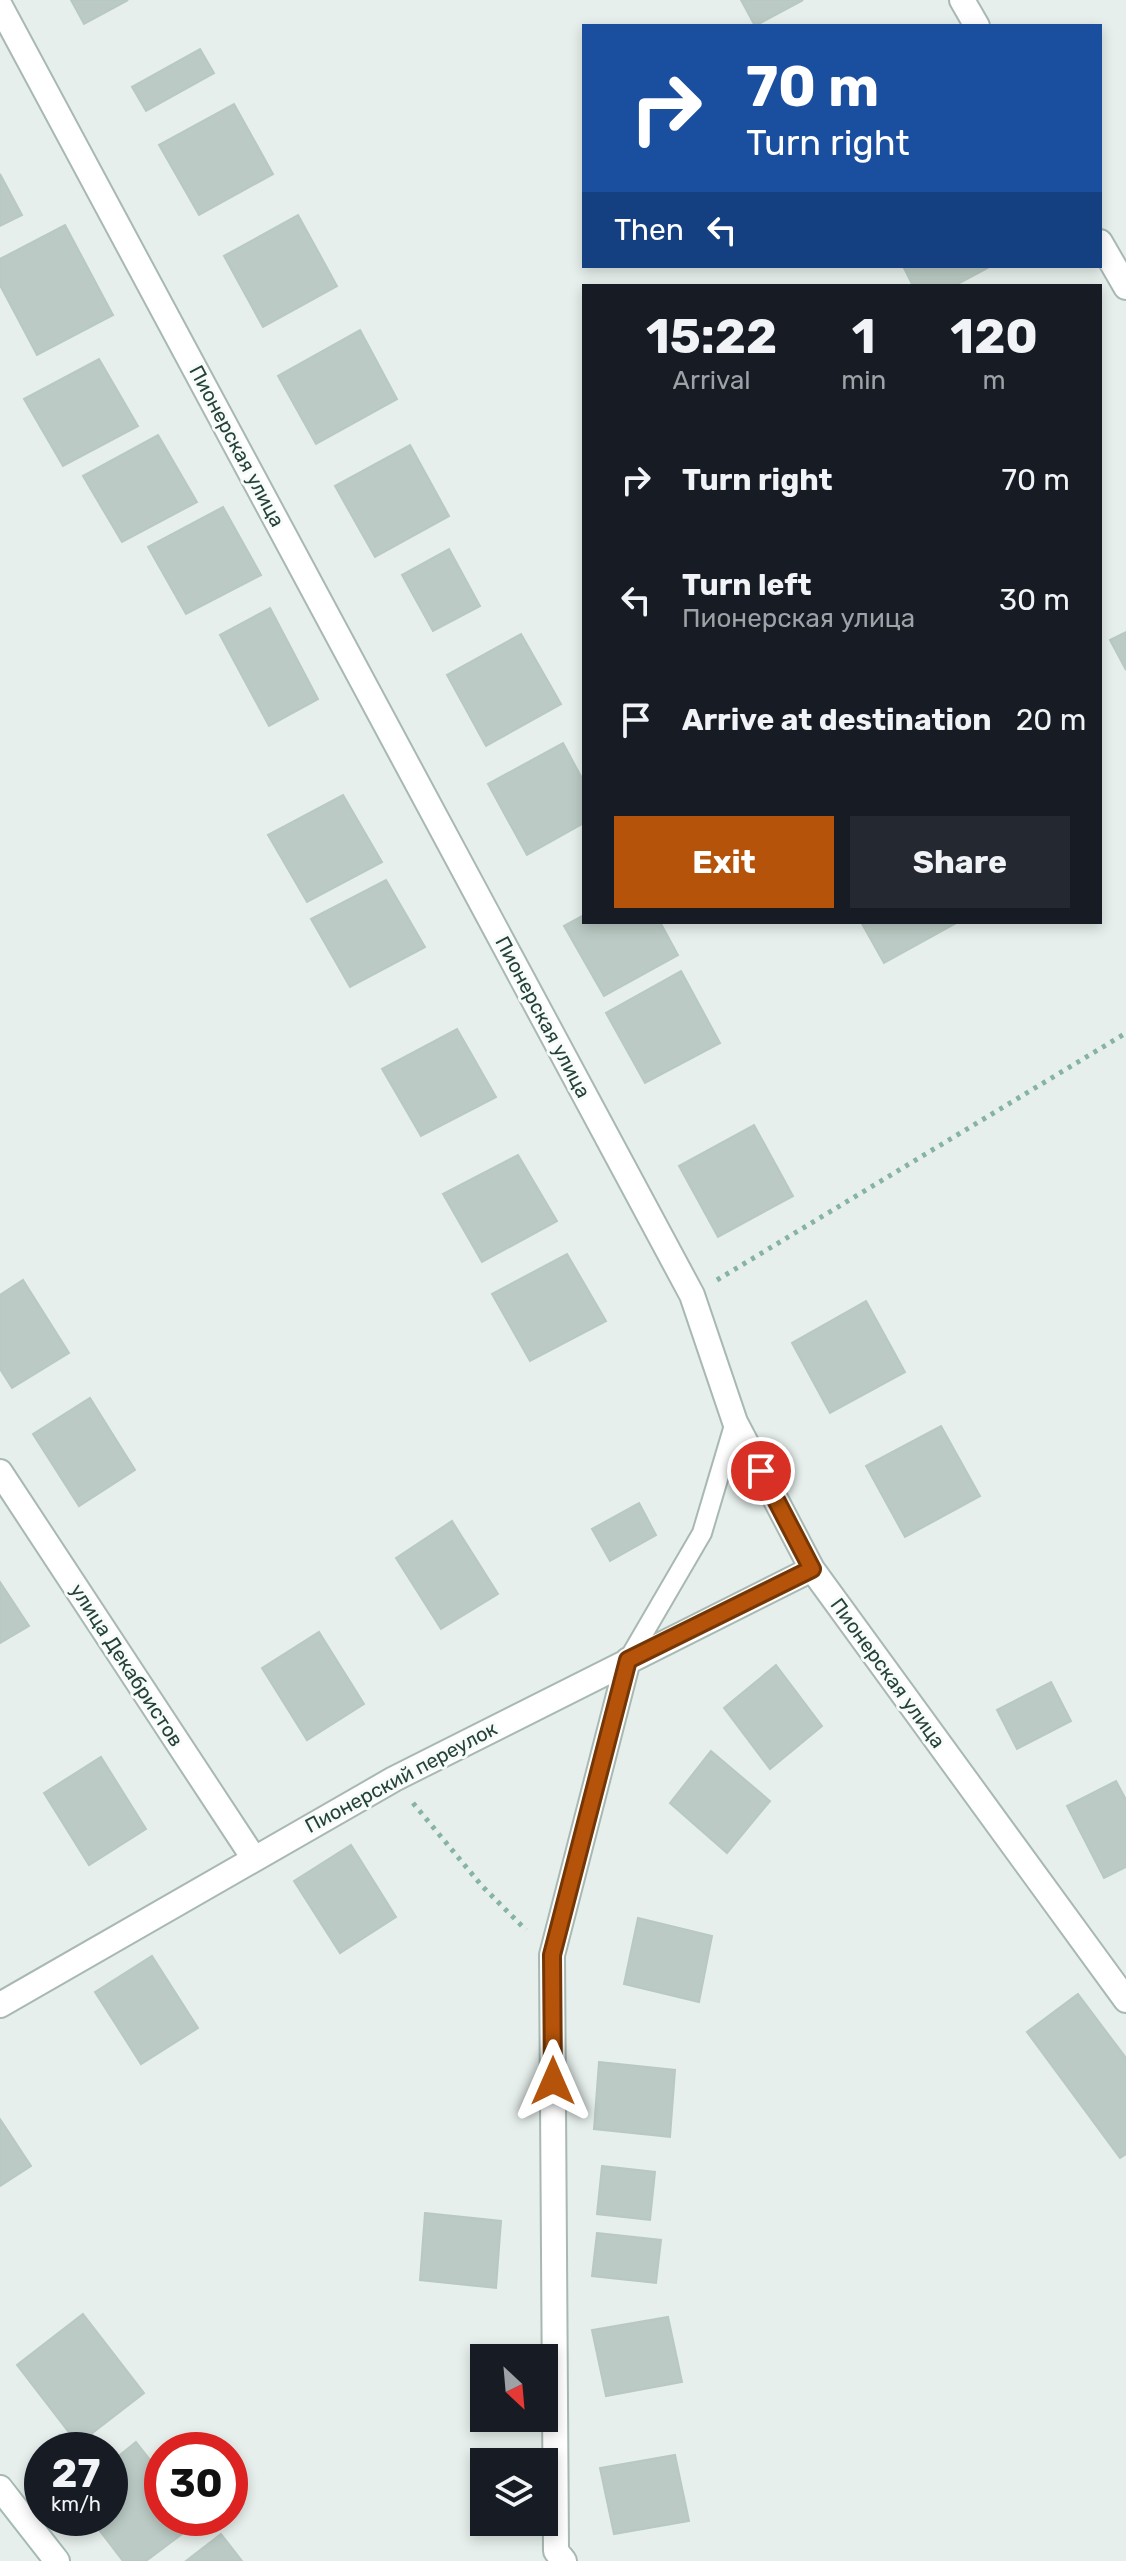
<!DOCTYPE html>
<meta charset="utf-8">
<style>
:root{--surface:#171b24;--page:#242831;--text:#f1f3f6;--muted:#9ea1a6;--accent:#b45309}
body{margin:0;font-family:Rubik,sans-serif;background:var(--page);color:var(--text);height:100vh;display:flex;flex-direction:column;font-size:30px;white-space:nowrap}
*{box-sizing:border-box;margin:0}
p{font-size:26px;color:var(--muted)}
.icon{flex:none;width:44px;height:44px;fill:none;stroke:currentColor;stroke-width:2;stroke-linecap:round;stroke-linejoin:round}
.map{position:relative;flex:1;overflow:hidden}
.details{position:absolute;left:582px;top:284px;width:520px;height:640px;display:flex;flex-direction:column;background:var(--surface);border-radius:0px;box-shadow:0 4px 12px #0003}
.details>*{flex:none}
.banner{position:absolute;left:582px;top:24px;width:520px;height:244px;border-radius:0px;box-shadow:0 4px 12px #0003;background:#1a4fa0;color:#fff;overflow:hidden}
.needle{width:52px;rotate:154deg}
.fabs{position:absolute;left:470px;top:2344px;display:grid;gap:16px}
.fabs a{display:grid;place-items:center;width:88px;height:88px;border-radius:0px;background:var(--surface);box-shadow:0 4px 12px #0003;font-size:40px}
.speed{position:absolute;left:24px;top:2432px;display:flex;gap:16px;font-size:40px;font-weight:700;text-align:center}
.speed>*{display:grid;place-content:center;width:104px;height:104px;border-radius:50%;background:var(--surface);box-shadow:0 4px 12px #0003;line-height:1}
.speed small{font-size:20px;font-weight:400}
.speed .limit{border:12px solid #d22;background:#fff;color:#111}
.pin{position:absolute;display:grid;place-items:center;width:68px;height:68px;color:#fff;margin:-34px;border:4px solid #fff;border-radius:50%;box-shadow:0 2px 8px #0007}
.me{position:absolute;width:88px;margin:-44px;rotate:0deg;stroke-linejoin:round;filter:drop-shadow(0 0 6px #0008)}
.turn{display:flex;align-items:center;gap:28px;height:168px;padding:0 32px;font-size:36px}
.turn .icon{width:104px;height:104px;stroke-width:2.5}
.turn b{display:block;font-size:56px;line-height:68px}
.then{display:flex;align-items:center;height:76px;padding:0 32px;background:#0003;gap:16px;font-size:30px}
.eta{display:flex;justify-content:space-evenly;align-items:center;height:136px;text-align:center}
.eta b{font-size:48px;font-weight:700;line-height:56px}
.button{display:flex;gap:16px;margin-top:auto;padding:16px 32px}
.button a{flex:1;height:92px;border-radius:0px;background:var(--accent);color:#fff;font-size:32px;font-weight:700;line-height:92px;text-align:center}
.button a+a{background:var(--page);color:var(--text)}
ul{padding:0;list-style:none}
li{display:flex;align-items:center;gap:24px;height:120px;padding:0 32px}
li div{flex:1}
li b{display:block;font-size:30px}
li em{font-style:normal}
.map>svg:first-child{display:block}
.building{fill:#bbcac4;stroke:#b8c9c2;stroke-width:2}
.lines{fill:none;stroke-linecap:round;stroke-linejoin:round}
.service-casing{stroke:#a8b8b2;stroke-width:22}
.minor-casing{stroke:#a8b8b2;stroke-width:28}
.secondary-casing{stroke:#a4bbb3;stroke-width:28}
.path{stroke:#86b3a5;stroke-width:5;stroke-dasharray:4 6;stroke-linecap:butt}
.service{stroke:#fff;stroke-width:18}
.minor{stroke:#fff;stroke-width:24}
.secondary{stroke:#fff;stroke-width:24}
.route-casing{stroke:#753606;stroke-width:20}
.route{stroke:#b45309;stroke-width:14}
.labels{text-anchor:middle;stroke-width:6;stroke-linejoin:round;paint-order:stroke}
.street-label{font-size:20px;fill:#24423a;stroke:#f7fbf9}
</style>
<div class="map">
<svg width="1126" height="2561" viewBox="0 0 1126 2561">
<rect width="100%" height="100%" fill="#e6efeb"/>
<path class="building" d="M 71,0 L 128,0 L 84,24 Z
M 741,0 L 803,0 L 755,26 Z
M 200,49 L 214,73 L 146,111 L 132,87 Z
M 234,104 L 273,174 L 199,215 L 159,145 Z
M 0,174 L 22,215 L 0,226 Z
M 298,215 L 337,286 L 263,327 L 224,256 Z
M 65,225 L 113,315 L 37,355 L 0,285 L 0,259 Z
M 903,266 L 991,266 L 954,286 L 913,286 Z
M 360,330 L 397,399 L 316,444 L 278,376 Z
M 99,359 L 138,426 L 63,466 L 24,399 Z
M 158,435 L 197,502 L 122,542 L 83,476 Z
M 410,445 L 449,516 L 375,557 L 335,486 Z
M 223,507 L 261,575 L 186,614 L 148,547 Z
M 449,549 L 480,606 L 433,631 L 402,575 Z
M 270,608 L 318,699 L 269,726 L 220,635 Z
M 1126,632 L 1126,670 L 1110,640 Z
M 521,634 L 561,704 L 486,746 L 447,675 Z
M 563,743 L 584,782 L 584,823 L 527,855 L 488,784 Z
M 343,795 L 382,862 L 307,902 L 268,835 Z
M 386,880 L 425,947 L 350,987 L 311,919 Z
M 584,915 L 584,922 L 660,922 L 678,955 L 604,996 L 564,926 Z
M 861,922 L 958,922 L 884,963 Z
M 681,971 L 720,1043 L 645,1083 L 606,1013 Z
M 457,1029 L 496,1097 L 421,1136 L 382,1069 Z
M 754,1125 L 793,1196 L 718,1237 L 679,1166 Z
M 518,1155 L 557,1221 L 482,1262 L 443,1194 Z
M 567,1254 L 606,1321 L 530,1361 L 492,1294 Z
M 23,1280 L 69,1353 L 12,1388 L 0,1369 L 0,1295 Z
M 866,1301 L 905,1372 L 830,1413 L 792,1343 Z
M 90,1398 L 135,1470 L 79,1506 L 33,1434 Z
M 941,1426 L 980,1496 L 905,1537 L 866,1466 Z
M 639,1503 L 656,1535 L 610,1561 L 592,1529 Z
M 452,1521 L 498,1594 L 441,1629 L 396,1558 Z
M 0,1582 L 29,1626 L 0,1643 Z
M 319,1632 L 364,1704 L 307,1740 L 262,1668 Z
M 776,1665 L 822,1726 L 770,1769 L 724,1708 Z
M 1051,1682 L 1071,1721 L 1017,1749 L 997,1710 Z
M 711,1751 L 770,1801 L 727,1853 L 670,1803 Z
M 101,1757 L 146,1829 L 89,1865 L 44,1793 Z
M 1116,1781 L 1126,1800 L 1126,1867 L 1104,1878 L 1067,1806 Z
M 351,1845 L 396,1917 L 340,1953 L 294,1881 Z
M 638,1918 L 712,1936 L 699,2002 L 624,1984 Z
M 152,1956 L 198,2028 L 141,2064 L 95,1992 Z
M 1078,1994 L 1126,2058 L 1126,2154 L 1120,2158 L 1027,2032 Z
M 599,2062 L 675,2070 L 670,2137 L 594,2129 Z
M 0,2119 L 31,2166 L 0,2186 Z
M 602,2166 L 655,2172 L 650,2220 L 597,2214 Z
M 425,2213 L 501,2221 L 496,2288 L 420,2280 Z
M 597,2233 L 661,2240 L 656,2283 L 592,2276 Z
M 83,2314 L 144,2393 L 78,2444 L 17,2365 Z
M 668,2317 L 682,2382 L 606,2396 L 592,2330 Z
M 136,2442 L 162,2475 L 162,2518 L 195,2518 L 198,2522 L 146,2561 L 123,2561 L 90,2518 L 110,2518 L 110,2463 Z
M 675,2455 L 689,2521 L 614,2534 L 600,2468 Z
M 221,2534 L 242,2561 L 186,2561 Z"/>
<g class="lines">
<g class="service-casing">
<path id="service" d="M 628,1660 L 702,1533 L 735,1422"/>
</g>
<g class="minor-casing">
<path id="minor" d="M 962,0 L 977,26
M 0,6 L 692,1295 L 735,1422 L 812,1569 L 1126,2000
M 1100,242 L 1126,287
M 0,1472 L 253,1857
M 0,2005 L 394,1779 L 812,1569
M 564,2561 L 556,2551 L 552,1955 L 628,1660"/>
</g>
<g class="secondary-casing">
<path id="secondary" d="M 0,2488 L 57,2561"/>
</g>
<path class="path" d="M 717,1280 L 1126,1033
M 413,1803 L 482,1886 L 526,1930"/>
<use href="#service" class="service"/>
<use href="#minor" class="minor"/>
<use href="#secondary" class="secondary"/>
</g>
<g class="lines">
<g class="route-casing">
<path id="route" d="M 553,2081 L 552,1955 L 628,1660 L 812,1569 L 761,1471"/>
</g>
<use href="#route" class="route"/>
</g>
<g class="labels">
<g class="street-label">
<text transform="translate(237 446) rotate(62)" y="7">Пионерская улица</text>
<text transform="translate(543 1017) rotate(62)" y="7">Пионерская улица</text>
<text transform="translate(127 1665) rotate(57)" y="7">улица Декабристов</text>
<text transform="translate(888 1673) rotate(54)" y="7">Пионерская улица</text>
<text transform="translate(401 1777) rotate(-28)" y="7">Пионерский переулок</text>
</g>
</g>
</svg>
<div class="fabs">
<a><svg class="needle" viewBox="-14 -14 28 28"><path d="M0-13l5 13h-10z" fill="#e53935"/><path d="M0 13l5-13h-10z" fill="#9ea1a6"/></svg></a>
<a><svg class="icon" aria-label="layers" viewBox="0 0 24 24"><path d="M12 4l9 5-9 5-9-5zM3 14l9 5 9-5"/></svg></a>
</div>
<div class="speed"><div>27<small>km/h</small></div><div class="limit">30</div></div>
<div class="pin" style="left:761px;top:1471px;background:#d93025"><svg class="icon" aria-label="arrive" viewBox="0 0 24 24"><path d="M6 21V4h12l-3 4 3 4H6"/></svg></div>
<svg class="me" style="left:553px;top:2081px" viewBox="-20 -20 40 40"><path d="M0-17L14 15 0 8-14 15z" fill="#b45309" stroke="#fff" stroke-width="4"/></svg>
<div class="banner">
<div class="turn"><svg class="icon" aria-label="right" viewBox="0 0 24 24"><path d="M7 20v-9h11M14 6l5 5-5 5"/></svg><div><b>70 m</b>Turn right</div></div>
<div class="then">Then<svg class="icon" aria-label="left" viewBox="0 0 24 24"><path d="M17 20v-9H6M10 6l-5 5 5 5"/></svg></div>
</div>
<section class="details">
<div class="eta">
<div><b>15:22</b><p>Arrival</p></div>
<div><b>1</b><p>min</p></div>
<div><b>120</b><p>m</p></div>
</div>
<ul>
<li><svg class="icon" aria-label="right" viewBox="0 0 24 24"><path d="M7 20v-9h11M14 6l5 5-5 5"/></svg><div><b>Turn right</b></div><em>70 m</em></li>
<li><svg class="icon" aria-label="left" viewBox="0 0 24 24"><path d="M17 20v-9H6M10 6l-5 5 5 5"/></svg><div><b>Turn left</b><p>Пионерская улица</p></div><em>30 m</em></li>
<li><svg class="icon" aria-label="arrive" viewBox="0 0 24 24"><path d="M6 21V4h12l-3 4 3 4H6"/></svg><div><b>Arrive at destination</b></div><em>20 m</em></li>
</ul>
<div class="button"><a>Exit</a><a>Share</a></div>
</section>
</div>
